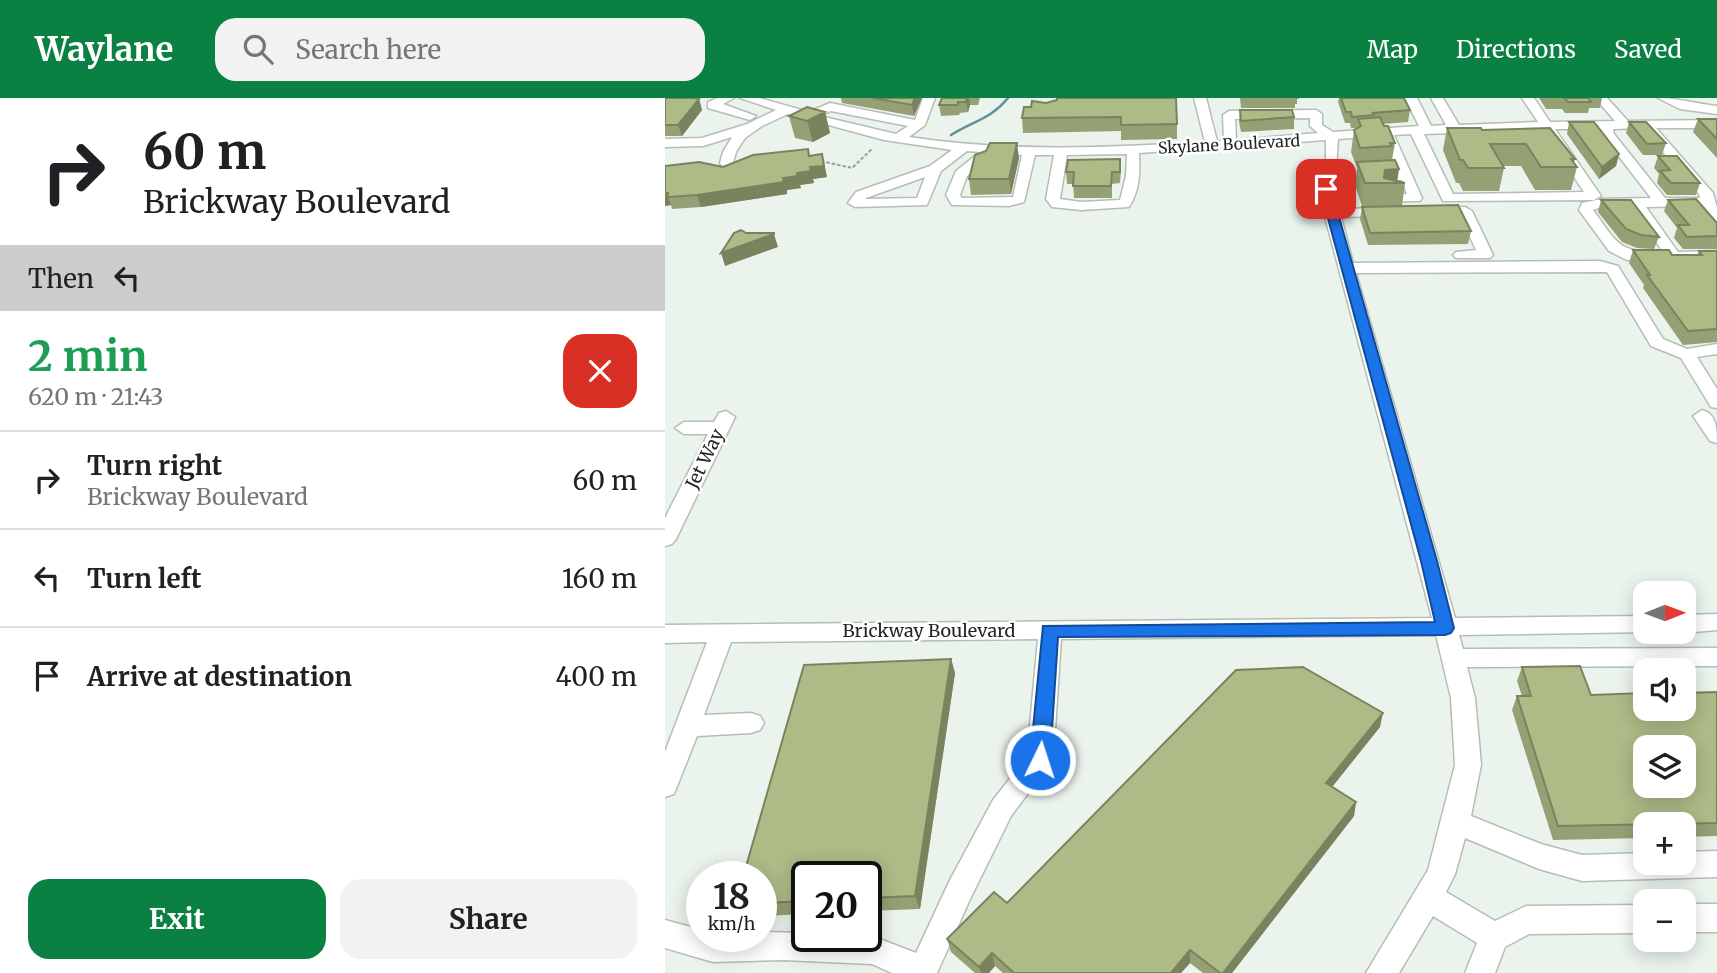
<!DOCTYPE html>
<meta charset="utf-8">
<style>
:root{--surface:#fff;--page:#f2f2f2;--text:#202124;--muted:#757577;--line:#e0e0e0;--accent:#0b8043}
body{margin:0;font-family:Merriweather,serif;background:var(--page);color:var(--text);height:100vh;display:flex;flex-direction:column;font-size:26px;white-space:nowrap}
*{box-sizing:border-box;margin:0}
p{font-size:23px;color:var(--muted)}
.icon{flex:none;width:38px;height:38px;fill:none;stroke:currentColor;stroke-width:2;stroke-linecap:round;stroke-linejoin:round}
.map{position:relative;flex:1;overflow:hidden}
.sheet{display:flex;flex-direction:column;background:var(--surface);width:665px}
.sheet>*{flex:none}
.hud{background:#fff;color:var(--text);overflow:hidden}
.needle{width:46px;rotate:89deg}
.tools{position:absolute;left:968px;top:483px;display:grid;gap:14px}
.tools a{display:grid;place-items:center;width:63px;height:63px;border-radius:14px;background:var(--surface);box-shadow:0 4px 18px #0003;font-size:35px}
.speed{position:absolute;left:21px;top:763px;display:flex;gap:14px;font-size:35px;font-weight:700;text-align:center}
.speed>*{display:grid;place-content:center;width:91px;height:91px;border-radius:50%;background:var(--surface);box-shadow:0 4px 18px #0003;line-height:1}
.speed small{font-size:18px;font-weight:400}
.speed .limit{border:4px solid #111;border-radius:10px;background:#fff;color:#111}
.pin{position:absolute;display:grid;place-items:center;width:60px;height:60px;color:#fff;margin:-30px;border-radius:14px;box-shadow:0 4px 10px #0006}
.me{position:absolute;width:77px;margin:-38px;rotate:4deg;stroke-linejoin:round;filter:drop-shadow(0 0 5px #0008)}
.turn{display:flex;align-items:center;gap:24px;height:147px;padding:0 28px;font-size:32px}
.turn .icon{width:91px;height:91px;stroke-width:2.5}
.turn b{display:block;font-size:49px;line-height:60px}
.then{display:flex;align-items:center;height:66px;padding:0 28px;background:#0003;gap:14px;font-size:26px}
.round{display:grid;place-items:center;flex:none;width:74px;height:74px;border-radius:21px;background:var(--page)}
.summary{display:flex;align-items:center;justify-content:space-between;height:119px;padding:0 28px}
h1{font-size:42px;font-weight:700;line-height:52px;color:#1e9e55}
.primary-button{display:flex;gap:14px;margin-top:auto;padding:14px 28px}
.primary-button a{flex:1;height:80px;border-radius:21px;background:var(--accent);color:#fff;font-size:28px;font-weight:700;line-height:80px;text-align:center}
.primary-button a+a{background:var(--page);color:var(--text)}
ul{padding:0;list-style:none}
li{display:flex;align-items:center;gap:21px;height:98px;padding:0 28px;border-top:2px solid var(--line)}
li div{flex:1}
li b{display:block;font-size:26px}
li em{font-style:normal}
header{display:flex;align-items:center;gap:42px;box-sizing:border-box;height:98px;padding:0 35px;background:var(--accent);color:#fff}
header strong{font-size:33px}
nav{display:flex;gap:38px;margin-inline-start:auto;font-size:24px}
.search{width:490px;height:63px;background:var(--page);display:flex;align-items:center;gap:18px;box-sizing:border-box;padding:0 24px;border-radius:21px;color:var(--muted);font-size:26px}
main{display:flex;flex:1;min-height:0}
.map>svg:first-child{display:block}
.lines{fill:none;stroke-linecap:round;stroke-linejoin:round}
.stream{stroke:#61919b;stroke-width:2.5}
.minor-casing{stroke:#b5bdb6;stroke-width:3}
.path{stroke:#999f9b;stroke-width:2;stroke-dasharray:3.5 2;stroke-linecap:butt}
.minor{fill:#fff;fill-rule:evenodd}
.wall{fill:#95a174}
.shaded-wall{fill:#79835e}
.building{fill:#adbb87;stroke:#79835e;stroke-width:2;fill-rule:evenodd}
.route{fill:#1a73e8;stroke:#114b97;stroke-width:2}
.labels{text-anchor:middle;stroke-width:5;stroke-linejoin:round;paint-order:stroke}
.far-street-label{font-size:16px;fill:#232624;stroke:#fff}
.street-label{font-size:18px;fill:#232624;stroke:#fff}
</style>
<header>
<strong>Waylane</strong>
<div class="search"><svg class="icon" aria-label="search" viewBox="0 0 24 24"><circle cx="10" cy="10" r="6"/><path d="M15 15l6 6"/></svg>Search here</div>
<nav><a>Map</a><a>Directions</a><a>Saved</a></nav>
</header>
<main>
<section class="sheet">
<div class="hud">
<div class="turn"><svg class="icon" aria-label="right" viewBox="0 0 24 24"><path d="M7 20v-9h11M14 6l5 5-5 5"/></svg><div><b>60 m</b>Brickway Boulevard</div></div>
<div class="then">Then<svg class="icon" aria-label="left" viewBox="0 0 24 24"><path d="M17 20v-9H6M10 6l-5 5 5 5"/></svg></div>
</div>
<div class="summary"><div><h1>2 min</h1><p>620 m · 21:43</p></div><a class="round" style="background:#d93025;color:#fff"><svg class="icon" aria-label="close" viewBox="0 0 24 24"><path d="M6 6l12 12M18 6L6 18"/></svg></a></div>
<ul>
<li><svg class="icon" aria-label="right" viewBox="0 0 24 24"><path d="M7 20v-9h11M14 6l5 5-5 5"/></svg><div><b>Turn right</b><p>Brickway Boulevard</p></div><em>60 m</em></li>
<li><svg class="icon" aria-label="left" viewBox="0 0 24 24"><path d="M17 20v-9H6M10 6l-5 5 5 5"/></svg><div><b>Turn left</b></div><em>160 m</em></li>
<li><svg class="icon" aria-label="arrive" viewBox="0 0 24 24"><path d="M6 21V4h12l-3 4 3 4H6"/></svg><div><b>Arrive at destination</b></div><em>400 m</em></li>
</ul>
<div class="primary-button"><a>Exit</a><a>Share</a></div>
</section>
<div class="map">
<svg width="1052" height="875" viewBox="0 0 1052 875">
<rect width="100%" height="100%" fill="#ebf3ed"/>
<g class="lines">
<path class="stream" d="M 286,37 C 308,23 326,21 343,0"/>
<g class="minor-casing">
<path id="minor" d="M 53,0 L 69,0 L 58,6 L 91,18 L 85,22 L 43,10 L 43,4 Z
M 75,0 L 94,0 L 144,14 L 165,5 L 250,22 L 258,0 L 270,0 L 260,27 L 244,39 C 343,54 440,50 540,44 L 529,0 L 541,0 L 552,43 L 559,43 L 558,17 L 564,13 L 651,12 L 657,16 L 657,27 L 668,34 L 754,28 L 740,0 L 752,0 L 766,28 L 781,27 L 766,0 L 778,0 L 794,27 L 873,24 L 857,0 L 869,0 L 885,24 L 950,23 L 930,0 L 942,0 L 963,23 L 1052,22 L 1052,30 L 991,30 L 1048,95 L 1052,110 L 1052,129 L 1047,128 L 1037,108 L 981,109 L 1013,154 L 1052,153 L 1052,163 L 962,162 L 944,153 L 914,112 L 917,105 L 936,101 L 986,100 L 939,39 L 936,31 L 890,31 L 936,98 L 929,102 L 778,103 L 746,36 L 729,37 L 757,100 L 755,103 L 710,104 L 703,100 L 710,96 L 742,96 L 737,82 L 695,83 L 670,80 L 668,91 L 673,111 L 725,110 L 732,114 L 725,118 L 676,119 L 688,165 L 935,163 L 953,168 L 998,241 L 1022,251 L 1052,246 L 1052,256 L 1032,259 L 1052,291 L 1052,310 L 1046,309 L 1016,260 L 986,248 L 942,174 L 691,175 L 790,520 L 980,518 L 980,534 L 986,534 L 794,537 L 798,551 L 1052,550 L 1052,568 L 802,569 L 810,600 L 816,667 L 806,718 L 876,746 L 917,757 L 980,755 L 980,765 L 1018,765 L 1018,754 L 1052,753 L 1052,779 L 917,783 L 874,771 L 800,740 L 790,776 L 781,794 L 830,823 L 861,808 L 980,807 L 980,835 L 864,836 L 840,849 L 830,875 L 800,875 L 812,845 L 768,818 L 734,875 L 701,875 L 763,772 L 790,667 L 786,600 L 771,537 L 396,541 L 388,662 L 346,718 L 306,799 L 272,875 L 227,875 L 207,866 L 119,862 L 48,864 L 0,850 L 0,822 L 37,832 L 37,838 L 96,838 L 96,834 L 142,835 L 142,838 L 207,838 L 251,855 L 285,782 L 328,702 L 362,659 L 373,541 L 66,544 L 39,617 L 86,615 L 95,618 L 99,625 L 95,632 L 86,635 L 32,638 L 9,696 L 0,699 L 0,654 L 42,544 L 0,545 L 0,527 L 767,520 L 659,115 L 654,91 L 661,61 L 661,42 L 474,55 C 475,75 475,92 464,109 L 416,112 L 387,109 L 381,101 L 389,57 L 370,57 L 359,104 L 344,108 L 287,107 L 281,97 L 291,73 L 315,54 L 302,53 L 276,73 L 262,107 L 190,109 L 183,105 L 191,94 L 265,68 L 287,52 L 219,42 L 123,16 L 97,28 L 80,40 L 71,54 L 67,68 L 57,68 L 55,65 L 58,54 L 67,39 L 38,48 L 0,49 L 0,41 L 37,40 L 82,26 L 111,12 ZM 166,13 L 243,28 L 231,36 L 155,18 ZM 645,20 L 645,28 L 653,35 L 571,42 L 570,21 ZM 977,30 L 1034,96 L 1035,100 L 1000,100 L 949,36 L 948,31 ZM 878,32 L 919,94 L 788,96 L 759,36 ZM 717,38 L 734,74 L 695,75 L 671,72 L 673,41 ZM 329,55 L 357,57 L 348,99 L 297,100 L 295,97 L 302,78 ZM 462,56 L 461,78 L 455,102 L 416,104 L 395,101 L 402,57 ZM 260,79 L 252,100 L 200,101 L 201,100 ZM 939,108 L 967,109 L 998,154 C 953,155 953,146 928,112 Z
M 993,0 C 1013,0 1032,6 1052,8 L 1052,16 L 1015,11 Z
M 800,109 L 807,113 L 828,157 L 825,160 L 791,160 L 788,157 L 791,154 L 811,152 L 795,117 L 774,118 L 767,114 L 774,110 Z
M 1037,312 C 1052,316 1052,331 1052,345 L 1045,343 L 1028,318 Z
M 61,313 L 70,319 L 11,441 L 7,446 L 0,448 L 0,420 L 43,336 L 19,336 L 10,330 L 19,324 L 49,324 L 54,315 Z
M 1052,516 L 1052,532 L 1018,535 L 1016,534 L 1018,534 L 1018,517 Z
M 1018,806 L 1052,806 L 1052,834 L 1018,834 Z"/>
</g>
<path class="path" d="M 156,63 L 187,70 L 207,51"/>
<use href="#minor" class="minor"/>
</g>
<path class="wall" d="M 0,0 L 34,1 L 37,12 L 17,38 L 0,38 Z
M 176,0 L 257,0 L 249,18 L 177,5 Z
M 277,0 L 315,0 L 313,7 L 305,7 L 303,14 L 295,15 L 294,17 L 276,18 L 274,7 Z
M 575,0 L 634,0 L 634,1 L 632,1 L 632,6 L 630,6 L 630,10 L 576,10 Z
M 674,0 L 739,0 L 745,12 L 743,24 L 717,26 L 730,45 L 727,62 L 732,83 L 740,85 L 737,108 L 697,108 L 690,87 L 692,70 L 686,54 L 689,32 L 692,30 L 686,30 L 685,25 L 680,25 L 673,4 Z
M 874,0 L 937,0 L 935,10 L 924,10 L 923,15 L 900,15 L 897,11 L 881,11 Z
M 392,2 L 512,26 L 512,41 L 456,42 L 456,33 L 358,35 L 357,20 L 366,9 Z
M 575,12 L 629,19 L 629,31 L 576,34 L 574,24 Z
M 160,14 L 165,35 L 148,44 L 130,40 L 124,18 Z
M 1033,21 L 1052,21 L 1052,60 L 1028,34 Z
M 904,24 L 954,56 L 951,68 L 934,81 L 902,36 Z
M 964,24 L 1001,45 L 997,57 L 978,57 L 961,35 Z
M 782,30 L 817,32 L 910,61 L 909,65 L 912,69 L 906,92 L 870,92 L 856,68 L 838,68 L 839,70 L 834,93 L 798,93 L 794,85 L 791,85 L 778,52 Z
M 157,56 L 162,79 L 148,81 L 149,85 L 135,87 L 136,90 L 122,92 L 122,96 L 36,109 L 7,111 L 6,107 L 0,108 L 0,68 L 58,69 Z
M 993,58 L 1035,85 L 1031,97 L 1002,97 L 992,85 L 994,76 L 989,70 Z
M 354,60 L 346,96 L 306,97 L 304,81 Z
M 456,73 L 455,85 L 447,86 L 447,100 L 409,100 L 408,86 L 402,86 L 401,74 Z
M 936,102 L 994,139 L 989,151 L 972,150 L 957,144 L 933,114 Z
M 1003,102 L 1052,125 L 1052,151 L 1018,151 L 1009,140 L 1012,130 L 999,113 Z
M 697,109 L 806,133 L 803,146 L 703,147 L 695,121 Z
M 968,152 L 1007,157 L 1032,157 L 1034,153 L 1052,153 L 1052,244 L 1018,247 L 978,190 L 979,187 L 964,165 Z
M 286,561 L 290,575 L 255,811 L 201,813 L 201,779 L 142,779 L 142,816 L 96,818 L 96,779 Z
M 857,569 L 926,597 L 1052,594 L 1052,738 L 1018,739 L 1018,726 L 980,726 L 980,740 L 888,742 L 847,612 L 852,598 L 857,598 L 852,583 Z
M 715,629 L 667,689 L 691,704 L 689,718 L 567,875 L 538,875 L 525,865 L 516,875 L 338,875 L 330,868 L 324,875 L 310,875 L 286,854 L 282,841 L 342,805 Z"/>
<path class="shaded-wall" d="M 250,0 L 257,0 L 249,18 L 247,7 Z
M 302,0 L 304,0 L 305,7 L 303,14 L 301,4 Z
M 34,1 L 37,12 L 17,38 L 13,27 Z
M 160,14 L 165,35 L 148,44 L 142,23 Z
M 352,45 L 354,60 L 346,96 L 344,81 Z
M 157,56 L 162,79 L 148,81 L 149,85 L 135,87 L 136,90 L 122,92 L 122,96 L 36,109 L 32,97 L 118,80 L 145,69 Z
M 954,56 L 951,68 L 934,81 L 937,69 Z
M 734,71 L 732,85 L 718,85 L 720,72 Z
M 0,95 L 3,95 L 3,99 L 6,107 L 0,108 Z
M 109,136 L 113,149 L 60,168 L 56,155 Z
M 286,561 L 290,575 L 255,811 L 250,798 Z
M 718,615 L 715,629 L 659,699 L 661,685 Z
M 691,704 L 689,718 L 567,875 L 558,875 Z
M 525,852 L 525,865 L 516,875 L 506,875 Z
M 327,855 L 330,868 L 324,875 L 316,875 L 314,869 Z"/>
<path class="building" d="M 0,0 L 29,0 L 34,1 L 13,27 L 0,27 Z
M 208,0 L 250,0 L 247,7 Z
M 277,0 L 302,0 L 301,4 L 293,4 L 293,7 L 274,7 Z
M 392,0 L 511,0 L 512,26 L 456,27 L 456,19 L 357,20 L 359,9 L 366,9 L 367,3 L 381,5 L 392,2 Z
M 676,0 L 739,0 L 745,12 L 708,15 L 709,17 L 687,19 L 686,14 L 681,14 Z
M 899,0 L 923,0 L 926,4 L 903,4 Z
M 142,9 L 160,14 L 142,23 L 124,18 Z
M 575,12 L 627,12 L 629,19 L 576,23 Z
M 715,19 L 719,28 L 723,28 L 730,45 L 725,45 L 727,48 L 695,50 L 689,32 L 696,28 L 693,21 Z
M 1033,21 L 1052,21 L 1052,41 Z
M 904,24 L 929,24 L 954,56 L 937,69 Z
M 964,24 L 981,24 L 1001,45 L 982,46 Z
M 782,30 L 816,30 L 817,32 L 885,30 L 910,61 L 906,61 L 912,69 L 876,69 L 861,46 L 825,46 L 839,70 L 803,70 L 798,62 L 795,62 Z
M 325,45 L 352,45 L 344,81 L 304,81 L 310,57 L 321,53 Z
M 143,51 L 144,58 L 157,56 L 159,68 L 145,69 L 146,73 L 132,75 L 132,78 L 118,80 L 119,84 L 32,97 L 3,99 L 3,95 L 0,95 L 0,68 L 34,64 L 58,69 L 88,57 Z
M 993,58 L 1012,58 L 1035,85 L 1006,85 L 995,73 L 1005,72 Z
M 455,61 L 455,74 L 447,74 L 446,88 L 408,88 L 409,74 L 401,74 L 403,62 Z
M 730,62 L 734,71 L 720,72 L 719,80 L 740,85 L 700,85 L 692,64 Z
M 1031,101 L 1052,125 L 1052,138 L 1022,139 L 1013,127 L 1024,127 L 1003,102 Z
M 936,102 L 966,102 L 994,139 L 976,137 L 961,131 Z
M 793,107 L 806,133 L 705,135 L 697,109 Z
M 76,132 L 81,135 L 109,135 L 109,136 L 56,155 L 69,135 Z
M 968,152 L 1004,152 L 1007,157 L 1037,157 L 1034,153 L 1052,153 L 1052,231 L 1023,233 L 982,177 L 985,177 Z
M 286,561 L 250,798 L 201,800 L 201,779 L 142,779 L 142,803 L 96,805 L 96,779 L 78,779 L 139,567 Z
M 915,568 L 926,597 L 980,595 L 980,611 L 1018,611 L 1018,595 L 1052,594 L 1052,725 L 893,728 L 852,598 L 866,598 L 857,569 ZM 980,649 L 1018,649 L 1018,688 L 980,688 Z
M 638,569 L 718,615 L 661,685 L 691,704 L 558,875 L 555,875 L 525,852 L 506,875 L 349,875 L 327,855 L 314,869 L 282,841 L 329,794 L 342,805 L 571,572 Z"/>
<path class="route" d="M 661,88 L 666,91 L 772,463 L 789,530 L 786,535 L 780,537 L 393,539 L 385,662 L 382,668 L 375,671 L 368,668 L 365,662 L 378,528 L 770,524 L 756,463 L 655,91 Z"/>
<g class="labels">
<g class="far-street-label">
<text transform="translate(564 46) rotate(-3)" y="6">Skylane Boulevard</text>
</g>
<g class="street-label">
<text transform="translate(40 361) rotate(-64)" y="6">Jet Way</text>
<text x="264" y="539">Brickway Boulevard</text>
</g>
</g>
</svg>
<div class="tools">
<a><svg class="needle" viewBox="-14 -14 28 28"><path d="M0-13l5 13h-10z" fill="#e53935"/><path d="M0 13l5-13h-10z" fill="#757577"/></svg></a>
<a><svg class="icon" aria-label="sound" viewBox="0 0 24 24"><path d="M4 9h4l5-4v14l-5-4H4zM17 9q2 3 0 6"/></svg></a>
<a><svg class="icon" aria-label="layers" viewBox="0 0 24 24"><path d="M12 4l9 5-9 5-9-5zM3 14l9 5 9-5"/></svg></a>
<a>+</a>
<a>−</a>
</div>
<div class="speed"><div>18<small>km/h</small></div><div class="limit">20</div></div>
<div class="pin" style="left:661px;top:91px;background:#d93025"><svg class="icon" aria-label="arrive" viewBox="0 0 24 24"><path d="M6 21V4h12l-3 4 3 4H6"/></svg></div>
<svg class="me" style="left:375px;top:662px" viewBox="-20 -20 40 40"><circle r="17" fill="#1a73e8" stroke="#fff" stroke-width="3"/><path d="M0-11L8 9 0 5-8 9z" fill="#fff"/></svg>
</div>
</main>
